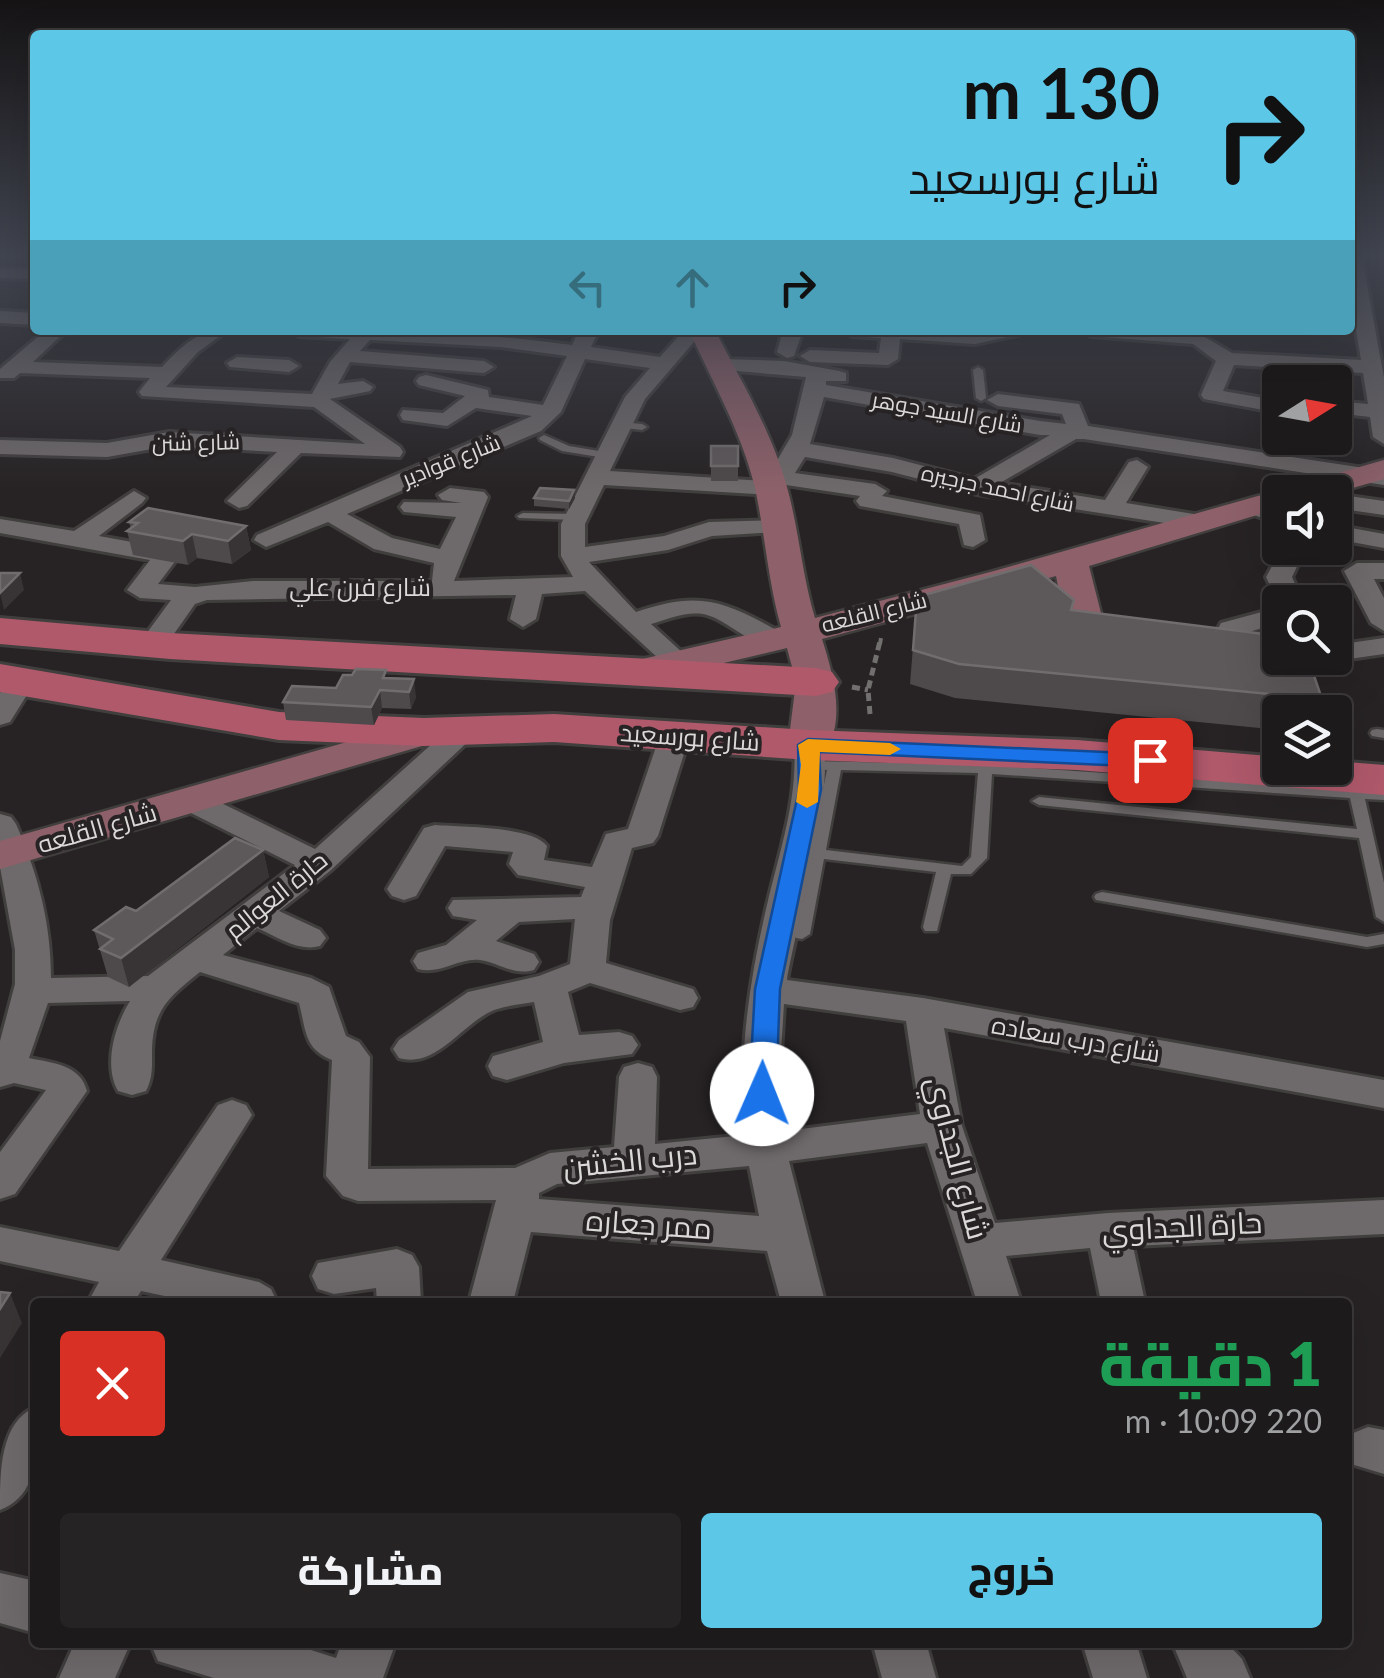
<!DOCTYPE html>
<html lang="ar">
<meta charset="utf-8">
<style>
:root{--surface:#1d1a1b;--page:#252324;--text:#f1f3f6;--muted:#a0a1a3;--line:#3b383a;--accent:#5dc7e8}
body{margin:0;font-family:Lato,Cairo,sans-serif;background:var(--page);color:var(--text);direction:rtl;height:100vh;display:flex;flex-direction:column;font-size:38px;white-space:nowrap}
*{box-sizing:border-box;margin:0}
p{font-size:32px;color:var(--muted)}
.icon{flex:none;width:55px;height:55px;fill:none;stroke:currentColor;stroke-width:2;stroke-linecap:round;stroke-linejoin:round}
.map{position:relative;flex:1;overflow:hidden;direction:ltr}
.side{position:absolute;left:30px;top:1298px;width:1322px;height:350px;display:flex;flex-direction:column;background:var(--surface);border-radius:10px;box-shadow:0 10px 40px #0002,0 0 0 2px var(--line);direction:rtl}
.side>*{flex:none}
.guide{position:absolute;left:30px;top:30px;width:1325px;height:305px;border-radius:10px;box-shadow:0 10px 40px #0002,0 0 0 2px var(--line);direction:rtl;background:#5dc7e8;color:#111;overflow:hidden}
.needle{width:65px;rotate:79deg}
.tools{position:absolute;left:1262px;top:365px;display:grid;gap:20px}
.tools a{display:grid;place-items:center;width:90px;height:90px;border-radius:10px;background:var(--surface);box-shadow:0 10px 40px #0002,0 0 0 2px var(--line);font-size:50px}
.pin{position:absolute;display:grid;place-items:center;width:85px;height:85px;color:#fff;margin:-42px;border-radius:20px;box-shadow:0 5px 15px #0006}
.me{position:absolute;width:110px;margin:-55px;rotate:1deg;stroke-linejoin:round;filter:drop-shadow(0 0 8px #0008)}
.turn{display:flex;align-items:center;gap:35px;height:210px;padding:0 30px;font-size:45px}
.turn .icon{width:130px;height:130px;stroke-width:2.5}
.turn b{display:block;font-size:70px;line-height:85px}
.lanes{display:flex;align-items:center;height:95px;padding:0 30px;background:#0003;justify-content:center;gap:50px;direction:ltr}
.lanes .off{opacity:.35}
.round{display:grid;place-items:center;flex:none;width:105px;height:105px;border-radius:10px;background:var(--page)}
.headline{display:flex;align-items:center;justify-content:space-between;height:170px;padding:0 30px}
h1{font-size:60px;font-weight:800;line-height:75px;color:#1e9e55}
.action{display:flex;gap:20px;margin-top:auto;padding:20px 30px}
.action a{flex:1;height:115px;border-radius:10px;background:var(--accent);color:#111;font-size:40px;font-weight:800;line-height:115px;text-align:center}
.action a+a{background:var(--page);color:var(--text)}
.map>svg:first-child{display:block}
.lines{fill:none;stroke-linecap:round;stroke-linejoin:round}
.lane-casing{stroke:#413e3e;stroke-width:5}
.street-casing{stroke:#413e3e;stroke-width:6}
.secondary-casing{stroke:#413e3e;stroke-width:5}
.primary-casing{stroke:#413e3e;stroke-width:6}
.path-far1{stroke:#726f6f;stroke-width:4;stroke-dasharray:6 4;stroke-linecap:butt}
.path{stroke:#726f6f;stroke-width:5;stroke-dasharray:8 5;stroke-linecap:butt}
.lane{fill:#6e696a;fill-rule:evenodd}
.street{fill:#6e696a;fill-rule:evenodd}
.secondary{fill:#8e616a;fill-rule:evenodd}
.primary{fill:#af596b;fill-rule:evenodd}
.wall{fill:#4e494a}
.shaded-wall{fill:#383334}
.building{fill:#5d5859;stroke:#716c6d;stroke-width:2.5}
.route{fill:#1a73e8;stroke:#114b97;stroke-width:2.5}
.slow{fill:#f59e0b}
.labels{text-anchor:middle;stroke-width:8;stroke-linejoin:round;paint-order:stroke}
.far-street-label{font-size:22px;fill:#dbd8d8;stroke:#272324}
.street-label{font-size:25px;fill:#dbd8d8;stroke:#272324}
.near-street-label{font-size:30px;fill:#dbd8d8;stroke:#272324}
</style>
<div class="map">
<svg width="1384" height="1678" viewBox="0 0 1384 1678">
<rect width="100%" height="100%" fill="#272324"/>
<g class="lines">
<g class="lane-casing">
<path id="lane" d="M 978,367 L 983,370 L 986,398 L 981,401 L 976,398 L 973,370 Z
M 621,422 L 642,424 L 647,427 L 642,430 L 617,427 L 616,425 Z
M 544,435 L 569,446 L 605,452 L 610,455 L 605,458 L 562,451 L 540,440 L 539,438 Z
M 523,513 L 576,514 L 582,517 L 576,520 L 519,518 L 517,516 Z
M 1377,729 L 1384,730 L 1384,738 L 1372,736 L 1370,733 L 1372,730 Z
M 812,761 L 985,765 L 1384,792 L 1384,800 L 1365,799 L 1384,883 L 1384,922 L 1376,917 L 1359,838 L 1039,805 L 1032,801 L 1039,797 L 1357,829 L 1350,798 L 992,774 L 987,858 L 971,874 L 951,874 L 937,931 L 925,931 L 923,927 L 936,872 L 824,859 L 810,934 L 802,939 L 796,938 L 794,934 L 809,857 L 791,854 L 788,851 L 796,846 L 811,848 L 827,770 L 807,768 L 805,765 ZM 841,770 L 978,773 L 971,857 L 962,866 L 826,850 Z
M 1102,892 L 1367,937 L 1384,934 L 1384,944 L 1367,947 L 1096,900 L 1094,897 L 1096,894 Z"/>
</g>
<g class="street-casing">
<path id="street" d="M 1350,257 L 1362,257 L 1384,378 L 1384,444 L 1373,437 L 1370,417 L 1335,413 L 1335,401 L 1368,404 L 1363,373 L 1234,365 L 1223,391 L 1280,401 L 1280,413 L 1204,399 L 1201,395 L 1216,361 L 1193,344 L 1091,336 L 1081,330 L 1198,333 L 1232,353 L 1361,360 L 1350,293 Z
M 0,268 L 35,269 L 35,279 L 0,278 Z
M 0,311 L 35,313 L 35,325 L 0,323 Z
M 46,330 L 67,330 L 33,362 L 162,367 C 183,345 197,330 228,330 L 198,352 L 166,387 L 312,394 L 330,362 L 350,339 L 299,336 L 289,330 C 385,330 478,332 572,345 L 579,330 L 599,330 L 591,347 L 660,357 L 684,330 L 704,330 L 645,399 L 610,471 L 765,481 L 792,435 L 806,377 L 714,369 L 714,361 L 721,359 L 784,361 L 839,371 L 846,373 L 846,381 L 826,381 L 826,385 L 1040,421 L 1066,424 L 1062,414 L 998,406 L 987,400 L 998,394 L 1071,403 L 1079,404 L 1088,426 L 1384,471 L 1384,485 L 1084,439 L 1076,439 L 1000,483 L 1105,500 L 1129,462 L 1137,460 L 1148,467 L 1126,503 L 1206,516 L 1209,521 L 1206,526 L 1197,528 L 977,494 L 892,472 L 805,457 L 795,473 L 875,484 L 887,491 L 882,496 L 980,515 L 985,540 L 973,547 L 964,545 L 959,524 L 860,506 L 856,501 L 860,496 L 786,485 L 771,495 L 604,485 L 585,524 L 585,547 L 664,536 L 709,522 L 786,520 L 789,525 L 777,532 L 712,536 L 668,550 L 589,562 L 636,612 C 701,590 724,601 782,633 L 786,639 L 782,645 C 755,652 732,622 707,615 C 689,610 668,619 651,624 L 695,664 L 691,670 L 671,670 L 585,591 L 542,594 L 536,619 L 523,627 L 510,619 L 516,595 L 207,600 L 195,604 L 162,651 L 152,653 L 138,645 L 171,600 L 140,598 L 127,590 L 150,560 L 0,533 L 0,519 L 74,531 L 134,491 L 146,498 L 142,503 L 99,536 L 176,550 L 180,555 L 158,584 L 195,587 L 253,581 L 432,581 L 434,563 L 374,549 L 328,522 L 266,547 L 254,540 L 257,535 L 532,416 L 476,408 L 447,426 L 403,420 L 400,415 L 403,410 L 443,413 L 465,396 L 419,385 L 416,381 L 419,377 L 426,375 L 488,390 L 489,397 L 543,405 L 567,356 L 501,347 L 370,340 L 360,351 L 484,361 L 494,367 L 484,373 L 350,362 L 338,384 L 363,381 L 373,387 L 370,391 L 330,399 L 400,447 L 403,452 L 400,457 L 301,453 L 247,506 L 239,508 L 227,501 L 277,452 L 169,446 L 107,457 L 0,454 L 0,440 L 107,443 L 169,432 L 365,444 L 314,407 L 142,396 L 139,392 L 150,378 L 20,373 L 14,378 L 0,378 L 0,369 ZM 585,359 L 650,368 L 625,397 L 561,524 L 561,556 L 573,577 L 454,581 L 488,497 L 484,492 L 450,488 L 438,495 L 442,500 L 462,503 L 404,502 L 400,507 L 404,512 L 456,517 L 440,549 L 392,538 L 347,514 L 541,431 L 561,412 ZM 824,397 L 1040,435 L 1050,435 L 974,479 L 893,458 L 810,444 Z
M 783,330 L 803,330 L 794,356 L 787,358 L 777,352 Z
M 842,330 L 1024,330 L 1021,334 L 975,344 L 900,339 L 898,359 L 888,365 L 810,362 L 800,356 L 810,350 L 879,353 L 881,338 L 852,336 Z
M 237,357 L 289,360 L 299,366 L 289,372 L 230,367 L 227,363 Z
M 1335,494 L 1384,501 L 1384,515 L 1335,508 Z
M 1252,499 L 1280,509 L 1280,525 L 1244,511 L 1240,506 Z
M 1335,525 L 1384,534 L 1384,548 L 1335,539 Z
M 1282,548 L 1306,548 L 1292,577 L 1303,602 L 1280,602 L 1280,607 L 1266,577 Z
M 1357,563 L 1384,563 L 1384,579 L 1374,579 L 1384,598 L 1384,631 L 1371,623 L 1344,571 Z
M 1280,607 L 1280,623 L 1242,634 L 1246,652 L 1242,658 L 1222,658 L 1214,636 L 1221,623 Z
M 1384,638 L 1384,654 L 1335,661 L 1324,658 L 1335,658 L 1335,645 Z
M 21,673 L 31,676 L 35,682 L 10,722 L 0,725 L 0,693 L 11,676 Z
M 464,721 L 474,724 L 479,730 L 474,736 L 330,871 L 279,911 L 320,930 L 326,938 L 320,946 C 298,952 278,937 257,928 L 223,955 L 311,978 L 329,987 L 346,1036 L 359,1042 L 370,1057 L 368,1169 L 515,1168 L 550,1153 L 614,1147 L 619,1077 L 624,1067 L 638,1063 L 652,1067 L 657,1077 L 655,1144 L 745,1135 C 738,1056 749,982 767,905 C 779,853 798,799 794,745 L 798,739 L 820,739 C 840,769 794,935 787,980 L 923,998 L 1384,1080 L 1384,1108 L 944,1028 L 962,1126 L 995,1223 L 1108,1213 L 1384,1200 L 1384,1234 L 1133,1246 L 1145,1302 L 1101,1302 L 1090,1248 L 1006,1256 L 1021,1302 L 977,1302 L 927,1143 L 789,1161 L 825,1302 L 781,1302 L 767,1251 L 531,1232 L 513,1302 L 469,1302 L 496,1200 L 358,1201 L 343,1196 L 326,1176 L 332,1060 C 304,1049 306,1030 299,1003 L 200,972 C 169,997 153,1009 152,1051 C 152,1066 153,1078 146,1091 L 132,1095 L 118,1091 C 103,1065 115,1025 130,1001 L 48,1003 L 29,1058 C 52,1063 80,1064 87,1091 L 15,1194 L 0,1199 L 0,1152 L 46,1090 L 14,1083 L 0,1087 L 0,1041 L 15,984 L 15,950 L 0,867 L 0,814 L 11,817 L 16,824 C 38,874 51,923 51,978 L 148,976 L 295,865 L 181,808 L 176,801 L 181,794 L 203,794 L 315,849 L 454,724 ZM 784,1004 L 906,1021 L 920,1114 L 785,1131 L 780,1069 ZM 749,1166 L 759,1216 L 539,1199 L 539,1193 L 557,1184 Z
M 675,726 L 686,729 L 690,735 L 658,836 L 653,843 L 632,848 L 610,920 L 606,963 L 693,989 L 698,998 L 693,1007 L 680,1010 L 590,983 L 568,992 L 579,1035 L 619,1032 L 632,1036 L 638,1045 L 632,1054 L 564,1063 L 507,1080 L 493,1076 L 488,1066 L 493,1056 L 543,1042 L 534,1002 C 521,1004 506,1006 494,1010 C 462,1023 437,1069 399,1058 L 393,1049 L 399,1040 L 468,992 L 539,976 L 570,964 L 575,919 L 519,922 L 496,941 L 534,954 L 539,962 L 534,970 C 513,976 500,963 480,960 C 460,957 440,975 418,969 L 413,961 L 418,953 L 446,945 L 477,920 L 453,916 L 448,908 L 453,900 L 581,897 L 585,887 L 518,875 L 509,864 L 513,852 L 445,846 L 416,896 L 404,900 L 392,896 L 387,889 L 424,828 L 435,825 C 461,827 533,826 547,846 L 544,860 L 592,867 L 606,834 L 628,829 L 660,735 L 664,729 Z
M 232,1100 L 246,1105 L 252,1115 L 161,1260 L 259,1282 L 271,1289 L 277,1302 L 193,1302 L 141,1291 L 134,1302 L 88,1302 L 99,1282 L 0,1261 L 0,1227 L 119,1251 L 218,1105 Z
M 397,1249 L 412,1255 L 419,1267 L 421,1302 L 377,1302 L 376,1288 L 334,1294 L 318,1289 L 312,1276 L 318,1263 Z
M 35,1407 C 35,1446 43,1493 0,1510 C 0,1471 0,1423 35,1407 Z
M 1368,1427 L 1384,1430 L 1384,1474 L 1351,1464 L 1348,1457 L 1351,1434 Z
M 0,1573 L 35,1581 L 35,1633 L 0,1623 Z
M 75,1642 L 131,1642 L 115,1678 L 59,1678 Z
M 150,1642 L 286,1642 L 336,1658 L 342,1642 L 396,1642 L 383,1678 L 214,1678 L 158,1661 Z
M 872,1642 L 926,1642 L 936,1678 L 882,1678 Z
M 1082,1642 L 1136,1642 L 1147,1678 L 1093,1678 Z
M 1172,1642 L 1226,1642 L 1242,1659 L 1250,1678 L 1187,1678 Z"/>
</g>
<g class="secondary-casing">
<path id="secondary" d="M 689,330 L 715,330 C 741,381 772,432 787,487 C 799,530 802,575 815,618 L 994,571 L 1384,460 L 1384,479 L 1335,493 L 1280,492 L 1280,508 L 1089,566 L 1103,621 L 1097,629 L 1084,632 L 1071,629 L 1065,621 L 1056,576 L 822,639 C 833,674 847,720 824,754 L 809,757 L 794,754 L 788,745 L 796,682 L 787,648 L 639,683 L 625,679 L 620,671 L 625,663 L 781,627 C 768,581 765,534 755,488 C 742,433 712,381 689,330 Z
M 424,720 L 439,723 L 445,732 L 439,741 L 0,869 L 0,841 Z"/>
</g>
<g class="primary-casing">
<path id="primary" d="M 0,618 L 170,633 L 816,668 L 832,672 L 839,682 L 832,692 L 816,696 L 170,659 L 0,644 Z
M 0,664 L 279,712 L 424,718 L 554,714 L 809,730 L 1077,740 L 1280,757 L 1280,768 L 1335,768 L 1335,761 L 1384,765 L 1384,795 L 1077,770 L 809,760 L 554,742 L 424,746 L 279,740 L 0,692 Z"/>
</g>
<path class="path-far1" d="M 880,644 L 881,638"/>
<path class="path" d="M 852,687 L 868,690
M 870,714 L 868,690 L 880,641"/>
<use href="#lane" class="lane"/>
<use href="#street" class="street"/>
<use href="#secondary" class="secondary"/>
<use href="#primary" class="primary"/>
</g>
<path class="wall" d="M 711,446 L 738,466 L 738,481 L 711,481 Z
M 534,498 L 575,498 L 569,509 L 534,506 Z
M 129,522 L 246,526 L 251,550 L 232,564 L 197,558 L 188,565 L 133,555 L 127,531 L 131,529 Z
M 917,597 L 1072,610 L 1322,699 L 1318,712 L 1280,712 L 1280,730 L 955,698 L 910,684 Z
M 387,678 L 416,697 L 411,709 L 382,708 L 374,725 L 286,720 L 283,702 L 336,688 Z
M 263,850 L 269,877 L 129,987 L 108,977 L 94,930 Z"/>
<path class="shaded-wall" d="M 574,490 L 575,498 L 569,509 L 569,501 Z
M 246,526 L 251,550 L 232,564 L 228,541 Z
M 192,534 L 197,558 L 188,565 L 183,541 Z
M 20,573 L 24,590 L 4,610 L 0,593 Z
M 414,679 L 416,697 L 411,709 L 409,692 Z
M 380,690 L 382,708 L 374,725 L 371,707 Z
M 263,850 L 269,877 L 129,987 L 121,958 Z
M 10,1293 L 22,1323 L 0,1358 L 0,1309 Z"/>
<path class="building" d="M 711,446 L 738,446 L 738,466 L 711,466 Z
M 540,488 L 574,490 L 569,501 L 534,498 Z
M 148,508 L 246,526 L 228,541 L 192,534 L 183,541 L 127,531 L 138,523 L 129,522 Z
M 1031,565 L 1074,600 L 1071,610 L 1280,636 L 1280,658 L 1308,658 L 1322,699 L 959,664 L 913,650 L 917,597 Z
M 0,573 L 20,573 L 0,593 Z
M 356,669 L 386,670 L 383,678 L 414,679 L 409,692 L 380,690 L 371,707 L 283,702 L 292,686 L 336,688 L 343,675 L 352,675 Z
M 235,838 L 263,850 L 121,958 L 100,949 L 113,939 L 94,930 L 126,907 L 136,911 Z
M 0,1292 L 10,1293 L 0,1309 Z"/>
<linearGradient id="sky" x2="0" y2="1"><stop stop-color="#151314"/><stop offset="0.52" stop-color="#414550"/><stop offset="1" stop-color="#414550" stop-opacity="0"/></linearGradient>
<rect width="1384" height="492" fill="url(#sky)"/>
<path class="route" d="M 808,739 L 1150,754 L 1160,760 L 1150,767 L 819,752 L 821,790 L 780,989 L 776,1094 L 772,1101 L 753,1101 L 749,1094 L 755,989 L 799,790 L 798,745 Z"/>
<path class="slow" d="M 808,739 L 890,743 L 901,749 L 890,755 L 820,752 L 818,802 L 807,808 L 796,802 L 801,765 L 798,745 Z"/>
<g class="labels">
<g class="far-street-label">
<text transform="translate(947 412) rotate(10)" y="8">شارع السيد جوهر</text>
<text transform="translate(196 442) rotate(-1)" y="8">شارع شنن</text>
<text transform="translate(451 460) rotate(-22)" y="8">شارع قوادير</text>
<text transform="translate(998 488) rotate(12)" y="8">شارع احمد جرجيره</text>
<text transform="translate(874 612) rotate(-14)" y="8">شارع القلعه</text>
</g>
<g class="street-label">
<text x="360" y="596">شارع فرن علي</text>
<text transform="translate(690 737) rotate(4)" y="9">شارع بورسعيد</text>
<text transform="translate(97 828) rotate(-16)" y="9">شارع القلعه</text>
<text transform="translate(276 895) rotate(-39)" y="9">حارة العوالم</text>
<text transform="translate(1076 1039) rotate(10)" y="9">شارع درب سعاده</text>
</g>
<g class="near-street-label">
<text transform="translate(957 1158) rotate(75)" y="10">شارع الجداوي</text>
<text transform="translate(630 1161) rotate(-6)" y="10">درب الخشن</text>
<text transform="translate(649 1225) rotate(4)" y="10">ممر جعاره</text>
<text transform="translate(1182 1227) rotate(-3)" y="10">حارة الجداوي</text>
</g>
</g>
</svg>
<div class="tools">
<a><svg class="needle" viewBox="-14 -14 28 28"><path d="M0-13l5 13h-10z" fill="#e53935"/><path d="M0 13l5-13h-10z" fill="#a0a1a3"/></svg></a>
<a><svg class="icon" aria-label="sound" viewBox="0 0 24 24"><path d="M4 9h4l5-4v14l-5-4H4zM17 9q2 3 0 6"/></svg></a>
<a><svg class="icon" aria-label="search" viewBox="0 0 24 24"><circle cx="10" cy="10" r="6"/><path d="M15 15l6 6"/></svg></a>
<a><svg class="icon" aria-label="layers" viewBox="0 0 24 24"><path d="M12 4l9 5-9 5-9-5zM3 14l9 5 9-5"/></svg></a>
</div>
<div class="pin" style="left:1150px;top:760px;background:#d93025"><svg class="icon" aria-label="arrive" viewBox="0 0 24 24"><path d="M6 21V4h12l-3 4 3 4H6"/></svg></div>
<svg class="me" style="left:762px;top:1094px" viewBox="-20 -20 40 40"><circle r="19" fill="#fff"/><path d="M0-13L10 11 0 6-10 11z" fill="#1a73e8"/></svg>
<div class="guide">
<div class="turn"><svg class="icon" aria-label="right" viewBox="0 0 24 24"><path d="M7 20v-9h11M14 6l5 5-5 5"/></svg><div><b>130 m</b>شارع بورسعيد</div></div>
<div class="lanes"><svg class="icon off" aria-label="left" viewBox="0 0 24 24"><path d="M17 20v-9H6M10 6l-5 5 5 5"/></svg><svg class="icon off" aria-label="ahead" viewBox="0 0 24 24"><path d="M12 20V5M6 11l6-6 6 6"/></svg><svg class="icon" aria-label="right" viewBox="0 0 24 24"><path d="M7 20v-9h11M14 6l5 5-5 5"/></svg></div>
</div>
<section class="side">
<div class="headline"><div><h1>1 دقيقة</h1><p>220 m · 10:09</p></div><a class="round" style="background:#d93025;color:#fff"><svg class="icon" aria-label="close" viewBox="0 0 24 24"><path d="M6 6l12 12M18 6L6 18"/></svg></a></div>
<div class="action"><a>خروج</a><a>مشاركة</a></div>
</section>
</div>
